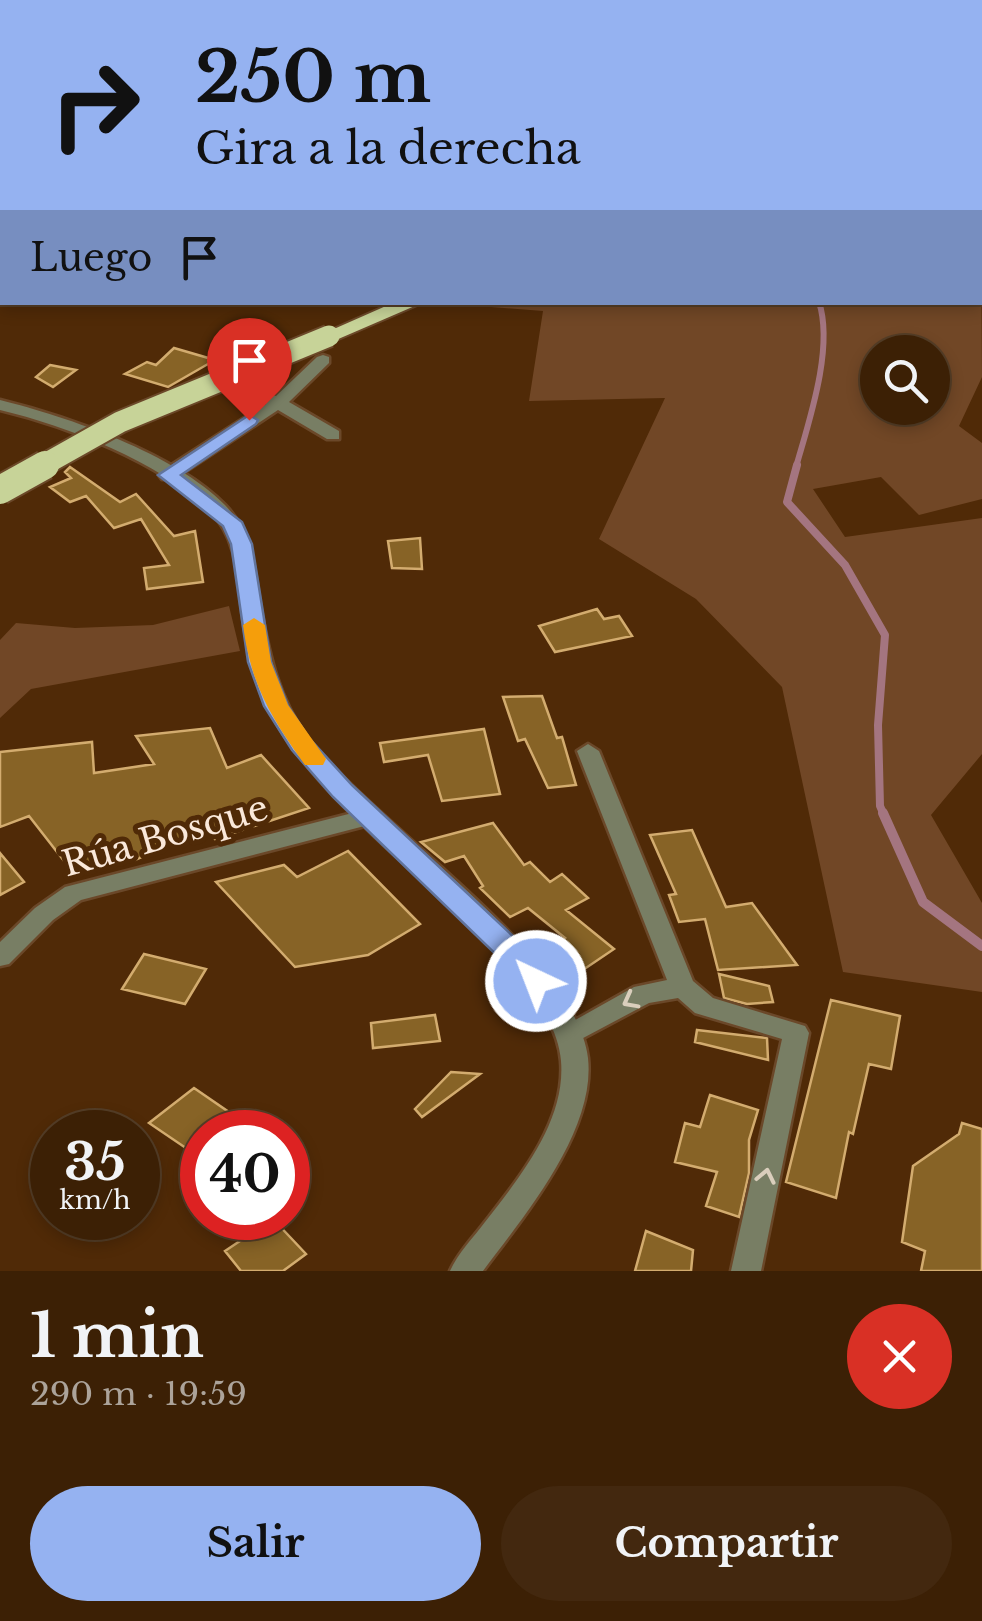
<!DOCTYPE html>
<html lang="es">
<meta charset="utf-8">
<style>
:root{--surface:#3c2005;--page:#43280f;--text:#f1f3f6;--muted:#aca39a;--line:#553e27;--accent:#95b2f1}
body{margin:0;font-family:"Libre Baskerville",serif;background:var(--page);color:var(--text);height:100vh;display:flex;flex-direction:column;font-size:38px;white-space:nowrap}
*{box-sizing:border-box;margin:0}
p{font-size:32px;color:var(--muted)}
.icon{flex:none;width:55px;height:55px;fill:none;stroke:currentColor;stroke-width:2;stroke-linecap:round;stroke-linejoin:round}
.map{position:relative;height:1271px;overflow:hidden}
.drawer{display:flex;flex-direction:column;background:var(--surface);flex:1}
.drawer>*{flex:none}
.hud{position:absolute;left:0px;top:0px;width:982px;height:305px;box-shadow:0 5px 15px #0003,0 0 0 2px var(--line);background:#95b2f1;color:#111;overflow:hidden}
.controls{position:absolute;left:860px;top:335px;display:grid;gap:20px}
.controls a{display:grid;place-items:center;width:90px;height:90px;border-radius:50%;background:var(--surface);box-shadow:0 5px 15px #0003,0 0 0 2px var(--line);font-size:50px}
.speed{position:absolute;left:30px;top:1110px;display:flex;gap:20px;font-size:50px;font-weight:700;text-align:center}
.speed>*{display:grid;place-content:center;width:130px;height:130px;border-radius:50%;background:var(--surface);box-shadow:0 5px 15px #0003,0 0 0 2px var(--line);line-height:1}
.speed small{font-size:25px;font-weight:400}
.speed .limit{border:15px solid #d22;background:#fff;color:#111}
.pin{position:absolute;display:grid;place-items:center;width:85px;height:85px;color:#fff;margin:-102px -42px;border-radius:50% 50% 50% 0;rotate:-45deg;box-shadow:0 0 10px #0007}
.pin .icon{rotate:45deg}
.me{position:absolute;width:110px;margin:-55px;rotate:317deg;stroke-linejoin:round;filter:drop-shadow(0 0 8px #0008)}
.turn{display:flex;align-items:center;gap:35px;height:210px;padding:0 30px;font-size:45px}
.turn .icon{width:130px;height:130px;stroke-width:2.5}
.turn b{display:block;font-size:70px;line-height:85px}
.then{display:flex;align-items:center;height:95px;padding:0 30px;background:#0003;gap:20px;font-size:38px}
.round{display:grid;place-items:center;flex:none;width:105px;height:105px;border-radius:52px;background:var(--page)}
.summary{display:flex;align-items:center;justify-content:space-between;height:170px;padding:0 30px}
h1{font-size:60px;font-weight:800;line-height:75px}
.cta{display:flex;gap:20px;margin-top:auto;padding:20px 30px}
.cta a{flex:1;height:115px;border-radius:60px;background:var(--accent);color:#111;font-size:40px;font-weight:800;line-height:115px;text-align:center}
.cta a+a{background:var(--page);color:var(--text)}
.map>svg:first-child{display:block}
.green{fill:#714726;fill-rule:evenodd}
.lines{fill:none;stroke-linecap:round;stroke-linejoin:round}
.stream-far3{stroke:#a47580;stroke-width:4}
.stream-far2{stroke:#a47580;stroke-width:6}
.stream-far1{stroke:#a47580;stroke-width:8}
.stream{stroke:#a47580;stroke-width:10}
.building{fill:#876326;stroke:#d3ac6f;stroke-width:2.5}
.minor-casing{stroke:#6b4829;stroke-width:5}
.tertiary-casing{stroke:#6b4829;stroke-width:5}
.trunk-casing{stroke:#6b4829;stroke-width:4}
.minor{fill:#787e64;fill-rule:evenodd}
.tertiary{fill:#787e64;fill-rule:evenodd}
.trunk{fill:#c7d398;fill-rule:evenodd}
.trunk-bridge-far1-casing{stroke:#6b4829;stroke-width:25;stroke-linecap:butt}
.trunk-bridge-casing{stroke:#6b4829;stroke-width:32;stroke-linecap:butt}
.trunk-bridge-far1{stroke:#c7d398;stroke-width:21}
.trunk-bridge{stroke:#c7d398;stroke-width:28}
.oneway{stroke:#dacebc}
.route{fill:#95b2f1;stroke:#61749d;stroke-width:2.5}
.slow{fill:#f59e0b}
.labels{text-anchor:middle;stroke-width:10;stroke-linejoin:round;paint-order:stroke}
.street-label{font-size:35px;fill:#fae8da;stroke:#502a07}
</style>
<div class="map">
<svg width="982" height="1271" viewBox="0 0 982 1271">
<rect width="100%" height="100%" fill="#502a07"/>
<path class="green" d="M 0,0 L 467,0 L 472,2 L 2,2 L 0,145 Z
M 980,114 L 982,377 L 959,426 L 982,443 L 982,499 L 919,515 L 881,477 L 813,489 L 845,537 L 982,518 L 982,754 L 931,815 L 982,903 L 982,992 L 843,972 L 782,687 L 696,599 L 599,539 L 665,398 L 529,401 L 543,311 L 453,304 L 980,302 ZM 878,352 L 932,352 L 932,408 L 878,408 Z
M 229,606 L 240,651 L 31,689 L 0,718 L 0,640 L 16,623 L 75,628 L 153,625 Z"/>
<g class="lines">
<path class="stream-far3" d="M 770,0 L 775,2"/>
<path class="stream-far2" d="M 796,467 C 809,421 834,348 819,302"/>
<path class="stream-far1" d="M 797,465 L 787,502 L 845,565 L 885,635 L 878,725 L 880,806 L 884,815"/>
<path class="stream" d="M 883,813 L 923,902 L 982,946"/>
</g>
<path class="building" d="M 174,348 L 215,360 L 168,387 L 125,374 L 147,362 L 156,365 Z
M 50,365 L 76,370 L 53,387 L 36,377 Z
M 70,467 L 120,502 L 136,494 L 174,536 L 195,531 L 203,582 L 147,589 L 144,568 L 169,565 L 141,519 L 114,528 L 86,496 L 70,502 L 50,487 L 71,478 L 65,472 Z
M 420,538 L 422,569 L 392,568 L 388,541 Z
M 597,609 L 604,619 L 619,616 L 632,636 L 555,652 L 539,626 Z
M 542,696 L 557,738 L 562,737 L 576,785 L 548,788 L 525,739 L 518,741 L 503,697 Z
M 210,728 L 227,768 L 261,755 L 309,808 L 215,839 L 207,829 L 135,860 L 130,853 L 75,875 L 29,816 L 0,827 L 0,752 L 92,742 L 94,773 L 154,764 L 136,736 Z
M 484,729 L 500,794 L 442,801 L 428,755 L 384,762 L 380,743 Z
M 493,823 L 524,865 L 530,862 L 550,882 L 562,874 L 588,898 L 566,910 L 614,949 L 577,974 L 549,949 L 565,938 L 528,908 L 510,917 L 480,888 L 483,886 L 464,856 L 445,862 L 421,842 Z
M 692,830 L 726,907 L 752,903 L 797,965 L 718,970 L 705,919 L 679,922 L 669,895 L 676,894 L 650,835 Z
M 348,851 L 420,924 L 368,955 L 295,967 L 216,882 L 284,865 L 297,877 Z
M 0,853 L 24,882 L 0,895 Z
M 144,954 L 206,969 L 185,1004 L 122,989 Z
M 719,974 L 769,986 L 773,1002 L 747,1004 L 724,998 Z
M 831,1000 L 900,1016 L 891,1069 L 869,1064 L 853,1134 L 849,1132 L 836,1198 L 786,1182 Z
M 435,1015 L 440,1041 L 373,1048 L 371,1023 Z
M 697,1030 L 767,1038 L 768,1060 L 695,1042 Z
M 451,1072 L 480,1074 L 422,1117 L 415,1109 Z
M 194,1088 L 258,1132 L 202,1132 L 202,1159 L 149,1123 Z
M 710,1095 L 758,1110 L 749,1140 L 749,1173 L 739,1217 L 706,1206 L 717,1172 L 675,1162 L 685,1123 L 700,1127 Z
M 962,1123 L 982,1129 L 982,1271 L 921,1271 L 925,1251 L 902,1242 L 913,1166 L 959,1134 Z
M 273,1219 L 306,1254 L 283,1271 L 241,1271 L 225,1251 Z
M 646,1231 L 693,1250 L 691,1271 L 635,1271 Z"/>
<g class="lines">
<g class="minor-casing">
<path id="minor" d="M 608,0 L 619,0 L 620,2 L 610,2 Z
M 0,135 L 2,136 L 2,144 L 0,143 Z
M 0,191 L 2,191 L 2,199 L 0,199 Z
M 323,355 L 329,357 L 329,363 L 289,402 L 339,431 L 339,439 L 327,439 L 278,410 L 174,479 L 162,479 L 159,475 L 162,471 L 266,404 L 234,392 L 234,386 L 246,386 L 276,396 L 317,357 Z
M 588,744 L 599,751 L 693,981 L 713,998 L 805,1026 L 809,1033 L 761,1271 L 731,1271 L 782,1039 L 695,1013 L 678,998 L 649,1003 L 570,1045 L 561,1042 L 557,1035 L 561,1028 L 634,987 L 667,980 L 577,751 Z
M 368,809 L 376,811 L 379,817 L 376,823 L 81,900 L 53,920 L 9,964 L 0,966 L 0,942 L 35,908 L 65,887 Z"/>
</g>
<g class="tertiary-casing">
<path id="tertiary" d="M 0,400 C 69,417 175,454 225,505 C 254,535 254,570 261,610 C 269,654 279,700 307,737 C 374,825 575,954 588,1058 C 596,1131 524,1216 483,1271 L 450,1271 C 458,1253 473,1238 485,1222 C 520,1177 566,1121 561,1061 C 555,986 441,897 387,848 C 354,817 321,785 294,749 C 267,714 253,674 245,631 C 237,590 242,542 210,511 C 160,462 67,426 0,410 Z"/>
</g>
<g class="trunk-casing">
<path id="trunk" d="M 660,0 L 677,0 L 678,2 L 662,2 Z
M 395,302 L 424,302 L 336,340 L 322,340 L 318,336 Z"/>
</g>
<use href="#minor" class="minor"/>
<use href="#tertiary" class="tertiary"/>
<use href="#trunk" class="trunk"/>
<g class="trunk-bridge-far1-casing">
<path id="trunk-bridge-far1" d="M 40,467 L 120,422 L 329,336"/>
</g>
<g class="trunk-bridge-casing">
<path id="trunk-bridge" d="M 0,490 L 45,465"/>
</g>
<use href="#trunk-bridge-far1" class="trunk-bridge-far1"/>
<use href="#trunk-bridge" class="trunk-bridge"/>
</g>
<defs><path id="oneway-chevron" d="M-2-3.5L2.5 0L-2 3.5" fill="none" stroke-width="1.6" stroke-linecap="round" stroke-linejoin="round" transform="scale(2.5)"/></defs>
<g class="oneway">
<use href="#oneway-chevron" transform="translate(630 1001) rotate(152)"/>
<use href="#oneway-chevron" transform="translate(766 1176) rotate(-78)"/>
</g>
<path class="route" d="M 249,415 L 258,420 L 256,424 L 181,475 L 242,522 L 252,544 L 271,662 L 288,706 L 309,738 L 352,785 L 531,953 L 551,981 L 547,989 C 527,995 521,982 510,968 L 333,797 L 292,750 L 264,706 L 248,662 L 231,544 L 223,526 L 158,475 Z"/>
<path class="slow" d="M 254,618 L 265,625 L 271,662 L 288,705 L 326,759 L 323,765 L 305,765 C 270,716 251,685 243,625 Z"/>
<g class="labels">
<g class="street-label">
<text transform="translate(165 836) rotate(-16)" y="12">Rúa Bosque</text>
</g>
</g>
</svg>
<div class="controls">
<a><svg class="icon" aria-label="search" viewBox="0 0 24 24"><circle cx="10" cy="10" r="6"/><path d="M15 15l6 6"/></svg></a>
</div>
<div class="speed"><div>35<small>km/h</small></div><div class="limit">40</div></div>
<div class="pin" style="left:249px;top:420px;background:#d93025"><svg class="icon" aria-label="arrive" viewBox="0 0 24 24"><path d="M6 21V4h12l-3 4 3 4H6"/></svg></div>
<svg class="me" style="left:536px;top:981px" viewBox="-20 -20 40 40"><circle r="17" fill="#95b2f1" stroke="#fff" stroke-width="3"/><path d="M0-11L8 9 0 5-8 9z" fill="#fff"/></svg>
<div class="hud">
<div class="turn"><svg class="icon" aria-label="right" viewBox="0 0 24 24"><path d="M7 20v-9h11M14 6l5 5-5 5"/></svg><div><b>250 m</b>Gira a la derecha</div></div>
<div class="then">Luego<svg class="icon" aria-label="arrive" viewBox="0 0 24 24"><path d="M6 21V4h12l-3 4 3 4H6"/></svg></div>
</div>
</div>
<section class="drawer">
<div class="summary"><div><h1>1 min</h1><p>290 m · 19:59</p></div><a class="round" style="background:#d93025;color:#fff"><svg class="icon" aria-label="close" viewBox="0 0 24 24"><path d="M6 6l12 12M18 6L6 18"/></svg></a></div>
<div class="cta"><a>Salir</a><a>Compartir</a></div>
</section>
